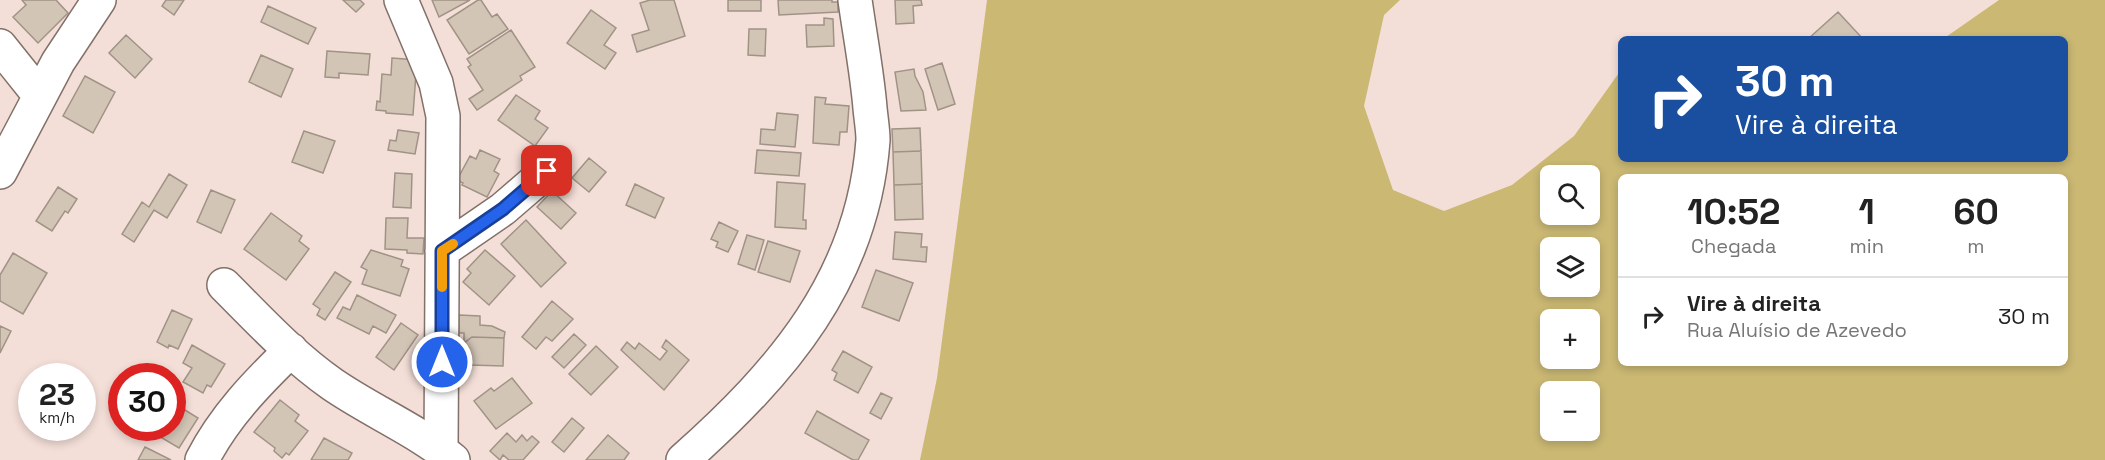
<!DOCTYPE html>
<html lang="pt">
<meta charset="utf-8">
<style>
:root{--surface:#fff;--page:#f2f2f2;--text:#222;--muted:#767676;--line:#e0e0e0}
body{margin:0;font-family:"Space Grotesk",sans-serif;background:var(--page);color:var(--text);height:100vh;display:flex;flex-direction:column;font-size:22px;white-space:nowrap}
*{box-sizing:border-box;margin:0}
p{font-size:20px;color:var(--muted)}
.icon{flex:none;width:33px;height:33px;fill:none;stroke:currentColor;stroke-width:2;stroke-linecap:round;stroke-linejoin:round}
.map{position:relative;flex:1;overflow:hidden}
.side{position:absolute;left:1618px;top:174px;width:450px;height:192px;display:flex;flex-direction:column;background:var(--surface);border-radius:9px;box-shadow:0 3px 9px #0003}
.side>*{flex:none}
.guide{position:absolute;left:1618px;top:36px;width:450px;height:126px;border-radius:9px;box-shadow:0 3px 9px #0003;background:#1a4fa0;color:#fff;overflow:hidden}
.fabs{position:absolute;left:1540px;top:165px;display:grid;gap:12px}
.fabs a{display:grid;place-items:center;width:60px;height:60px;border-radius:9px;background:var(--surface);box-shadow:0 3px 9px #0003;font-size:30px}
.speed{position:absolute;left:18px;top:363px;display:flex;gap:12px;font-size:30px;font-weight:700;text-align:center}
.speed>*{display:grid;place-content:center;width:78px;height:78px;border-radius:50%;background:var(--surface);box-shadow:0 3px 9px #0003;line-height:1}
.speed small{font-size:15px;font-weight:400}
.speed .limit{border:9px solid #d22;background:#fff;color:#111}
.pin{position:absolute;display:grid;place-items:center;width:51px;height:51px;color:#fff;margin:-26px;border-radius:12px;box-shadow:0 3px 9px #0006}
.me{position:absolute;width:66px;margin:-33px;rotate:0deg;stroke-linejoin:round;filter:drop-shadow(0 0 4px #0008)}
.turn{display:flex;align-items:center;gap:21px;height:126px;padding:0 18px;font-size:27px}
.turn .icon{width:78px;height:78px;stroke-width:2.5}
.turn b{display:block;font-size:42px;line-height:51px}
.eta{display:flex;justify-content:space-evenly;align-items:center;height:102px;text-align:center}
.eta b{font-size:36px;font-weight:800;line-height:42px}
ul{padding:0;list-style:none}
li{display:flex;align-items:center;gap:18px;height:78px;padding:0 18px;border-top:2px solid var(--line)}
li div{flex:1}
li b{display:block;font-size:22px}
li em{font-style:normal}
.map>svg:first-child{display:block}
.green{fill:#cab873;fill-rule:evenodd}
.building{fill:#d2c5b6;stroke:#a09386;stroke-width:1.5}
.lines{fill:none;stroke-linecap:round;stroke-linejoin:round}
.minor-casing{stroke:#827069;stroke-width:36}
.minor{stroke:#fff;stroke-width:33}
.route-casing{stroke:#184099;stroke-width:15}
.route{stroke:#2563eb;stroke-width:10}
.slow{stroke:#f59e0b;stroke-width:10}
</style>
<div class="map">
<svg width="2105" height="460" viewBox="0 0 2105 460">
<rect width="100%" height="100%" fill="#f4dfd8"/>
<path class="green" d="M 987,0 L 1400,0 L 1384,15 L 1364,106 L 1393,190 L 1444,211 L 1512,185 L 1574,136 L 1621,70 L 1622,159 L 2066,159 L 2066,39 L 1943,39 L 1999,0 L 2105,0 L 2105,460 L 920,460 L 937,378 ZM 1551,176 L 1590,176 L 1590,214 L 1551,214 ZM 1622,177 L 2066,177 L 2066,363 L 1622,363 ZM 1551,248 L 1590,248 L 1590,286 L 1551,286 ZM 1551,320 L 1590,320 L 1590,358 L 1551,358 ZM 1551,392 L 1590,392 L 1590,430 L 1551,430 Z"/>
<path class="building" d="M 22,0 L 56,0 L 68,13 L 38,43 L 13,17 L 26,5 Z
M 166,0 L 184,0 L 174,15 L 162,6 Z
M 343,0 L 360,0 L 364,4 L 356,12 Z
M 432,0 L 470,0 L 439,17 Z
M 478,0 L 481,0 L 492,17 L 497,14 L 508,29 L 469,54 L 447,20 Z
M 650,0 L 674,0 L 685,36 L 637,52 L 632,35 L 649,30 L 640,3 Z
M 728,0 L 761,0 L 761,11 L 728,11 Z
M 778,0 L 832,0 L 832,2 L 838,2 L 838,12 L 779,15 Z
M 895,0 L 921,0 L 922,5 L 913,6 L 914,23 L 896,24 Z
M 268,6 L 316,28 L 308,44 L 261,22 Z
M 591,10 L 616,28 L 604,45 L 616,53 L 605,69 L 567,43 Z
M 1838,12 L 1863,39 L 1808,39 Z
M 824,18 L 833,19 L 834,46 L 807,47 L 806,25 L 824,25 Z
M 749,29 L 766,29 L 765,56 L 748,55 Z
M 511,30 L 535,67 L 520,76 L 522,80 L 477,110 L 469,99 L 483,90 L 468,67 L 471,65 L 467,59 Z
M 126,35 L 152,59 L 135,78 L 109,53 Z
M 327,51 L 370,54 L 368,75 L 339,73 L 339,78 L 325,77 Z
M 261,55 L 293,69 L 281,97 L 249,82 Z
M 392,58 L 417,60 L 413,115 L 386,113 L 386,111 L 376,110 L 377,101 L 380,102 L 382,74 L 391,75 Z
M 942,63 L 955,104 L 938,110 L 925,69 Z
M 914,69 L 915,76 L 923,92 L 926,110 L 901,111 L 895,72 Z
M 85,76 L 115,92 L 93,133 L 63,116 Z
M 516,95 L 540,111 L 535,119 L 548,128 L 535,146 L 498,120 Z
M 815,97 L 826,98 L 825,104 L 849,106 L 847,132 L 840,132 L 839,145 L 813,143 Z
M 777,113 L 798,115 L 795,147 L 760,144 L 761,129 L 775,130 Z
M 920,128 L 921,151 L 893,152 L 892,129 Z
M 398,130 L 419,133 L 415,154 L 388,150 L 390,140 L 396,141 Z
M 304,131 L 335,141 L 323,173 L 292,162 Z
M 480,150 L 500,159 L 494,171 L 499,174 L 487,197 L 462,185 L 463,183 L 457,180 L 470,156 L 476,159 Z
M 757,150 L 801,153 L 799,176 L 755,173 Z
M 921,151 L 922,184 L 894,185 L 893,152 Z
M 589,158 L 606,172 L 589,192 L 572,178 Z
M 395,173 L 412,174 L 411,208 L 393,207 Z
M 169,174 L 187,185 L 167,218 L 154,210 L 134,242 L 122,234 L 142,202 L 149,207 Z
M 777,182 L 805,184 L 803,220 L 806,220 L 806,229 L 775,227 Z
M 635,184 L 664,198 L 655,218 L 626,205 Z
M 922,184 L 923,219 L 895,220 L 894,185 Z
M 58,187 L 77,199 L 68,213 L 65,211 L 52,231 L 36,221 Z
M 211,190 L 235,200 L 221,233 L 197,222 Z
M 552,191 L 576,213 L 561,229 L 537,207 Z
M 271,213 L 302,236 L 299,241 L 309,249 L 286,280 L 244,249 Z
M 386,218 L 408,218 L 407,238 L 424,238 L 423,254 L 407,253 L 407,250 L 385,249 Z
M 526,220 L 566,263 L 541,287 L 501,244 Z
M 719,222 L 738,231 L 728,252 L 716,247 L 718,242 L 711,239 Z
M 895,232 L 922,234 L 921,247 L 927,247 L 926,262 L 893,259 Z
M 747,235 L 764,240 L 755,270 L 738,264 Z
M 768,241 L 800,251 L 790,282 L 758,272 Z
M 371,250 L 403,260 L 401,266 L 409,269 L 400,296 L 362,284 L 367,270 L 361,267 Z
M 485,250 L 515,276 L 489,305 L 463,282 L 471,273 L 467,269 Z
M 13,253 L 47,273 L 23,314 L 0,301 L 0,275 Z
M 876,270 L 913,283 L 899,321 L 862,307 Z
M 335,272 L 351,282 L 325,320 L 317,315 L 320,309 L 313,304 Z
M 357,295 L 396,315 L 386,333 L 373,326 L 369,334 L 337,318 L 343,307 L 350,310 Z
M 552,301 L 573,319 L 552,341 L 546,337 L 536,349 L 522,337 Z
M 172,310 L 192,319 L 178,349 L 169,345 L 168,348 L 157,342 Z
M 459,315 L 480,316 L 480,325 L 492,326 L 505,332 L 504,338 L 472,337 L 464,343 L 464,333 L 459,333 Z
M 401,323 L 418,335 L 394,370 L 376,357 Z
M 0,326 L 11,331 L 0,353 Z
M 574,334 L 586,345 L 564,368 L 552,357 Z
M 472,337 L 504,338 L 503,366 L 470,365 L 459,355 L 459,347 Z
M 666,340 L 689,360 L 664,390 L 621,350 L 627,342 L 635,349 L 639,343 L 660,360 L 667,351 L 662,347 Z
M 192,345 L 225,364 L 211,387 L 207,385 L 203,393 L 183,382 L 192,368 L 183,363 Z
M 596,346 L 618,367 L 591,395 L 569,374 Z
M 843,351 L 872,367 L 858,393 L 834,380 L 837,373 L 832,370 Z
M 512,378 L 532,403 L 496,429 L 474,401 L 491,388 L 494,391 Z
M 881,393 L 892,398 L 881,419 L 870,413 Z
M 280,400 L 299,415 L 295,421 L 308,431 L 289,455 L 286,453 L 282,458 L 274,451 L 275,448 L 254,432 Z
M 172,402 L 198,418 L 179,448 L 152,432 L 155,428 L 172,428 Z
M 817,411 L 869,440 L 858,460 L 853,460 L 805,433 Z
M 572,418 L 584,428 L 564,452 L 552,442 Z
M 507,433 L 516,442 L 522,435 L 527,441 L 532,436 L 539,442 L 523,460 L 509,460 L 503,455 L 500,460 L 490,451 Z
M 608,435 L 629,453 L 624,460 L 586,460 Z
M 324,438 L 352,453 L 348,460 L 311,460 Z
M 145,447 L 171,460 L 138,460 Z"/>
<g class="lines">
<g class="minor-casing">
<path id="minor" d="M 401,0 L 436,83 L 443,116 L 441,450
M 0,46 L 40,96
M 0,172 L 58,62 L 99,0
M 442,251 L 503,209 L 547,171
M 224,285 C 258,319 292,356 332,384 C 371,411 417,430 453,460
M 202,460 C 224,417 256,384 291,350
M 683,460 C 782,372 863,279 873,140 C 873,130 871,119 870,108 C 867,72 860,36 855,0"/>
</g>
<use href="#minor" class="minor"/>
</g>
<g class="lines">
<g class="route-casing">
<path id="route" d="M 442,362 L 442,251 L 503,209 L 547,171"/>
</g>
<use href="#route" class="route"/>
<path class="slow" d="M 442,287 L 442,251 L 453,244"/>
</g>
</svg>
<div class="fabs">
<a><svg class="icon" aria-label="search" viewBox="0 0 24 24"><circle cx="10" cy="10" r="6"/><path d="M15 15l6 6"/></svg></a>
<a><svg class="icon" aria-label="layers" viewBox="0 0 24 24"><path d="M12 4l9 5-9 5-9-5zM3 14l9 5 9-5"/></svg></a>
<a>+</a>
<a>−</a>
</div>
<div class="speed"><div>23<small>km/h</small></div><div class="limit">30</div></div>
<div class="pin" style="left:547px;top:171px;background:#d93025"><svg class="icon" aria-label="arrive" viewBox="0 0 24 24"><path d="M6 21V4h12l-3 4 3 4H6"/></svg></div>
<svg class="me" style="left:442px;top:362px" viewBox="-20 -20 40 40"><circle r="17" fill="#2563eb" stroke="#fff" stroke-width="3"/><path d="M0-11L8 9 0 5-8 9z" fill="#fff"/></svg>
<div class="guide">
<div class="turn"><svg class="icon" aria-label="right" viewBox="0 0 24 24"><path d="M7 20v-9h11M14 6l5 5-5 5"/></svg><div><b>30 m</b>Vire à direita</div></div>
</div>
<section class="side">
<div class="eta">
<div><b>10:52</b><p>Chegada</p></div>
<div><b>1</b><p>min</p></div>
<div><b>60</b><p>m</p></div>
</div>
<ul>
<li><svg class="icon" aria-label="right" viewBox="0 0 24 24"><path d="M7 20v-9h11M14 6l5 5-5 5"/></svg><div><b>Vire à direita</b><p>Rua Aluísio de Azevedo</p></div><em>30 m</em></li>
</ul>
</section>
</div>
